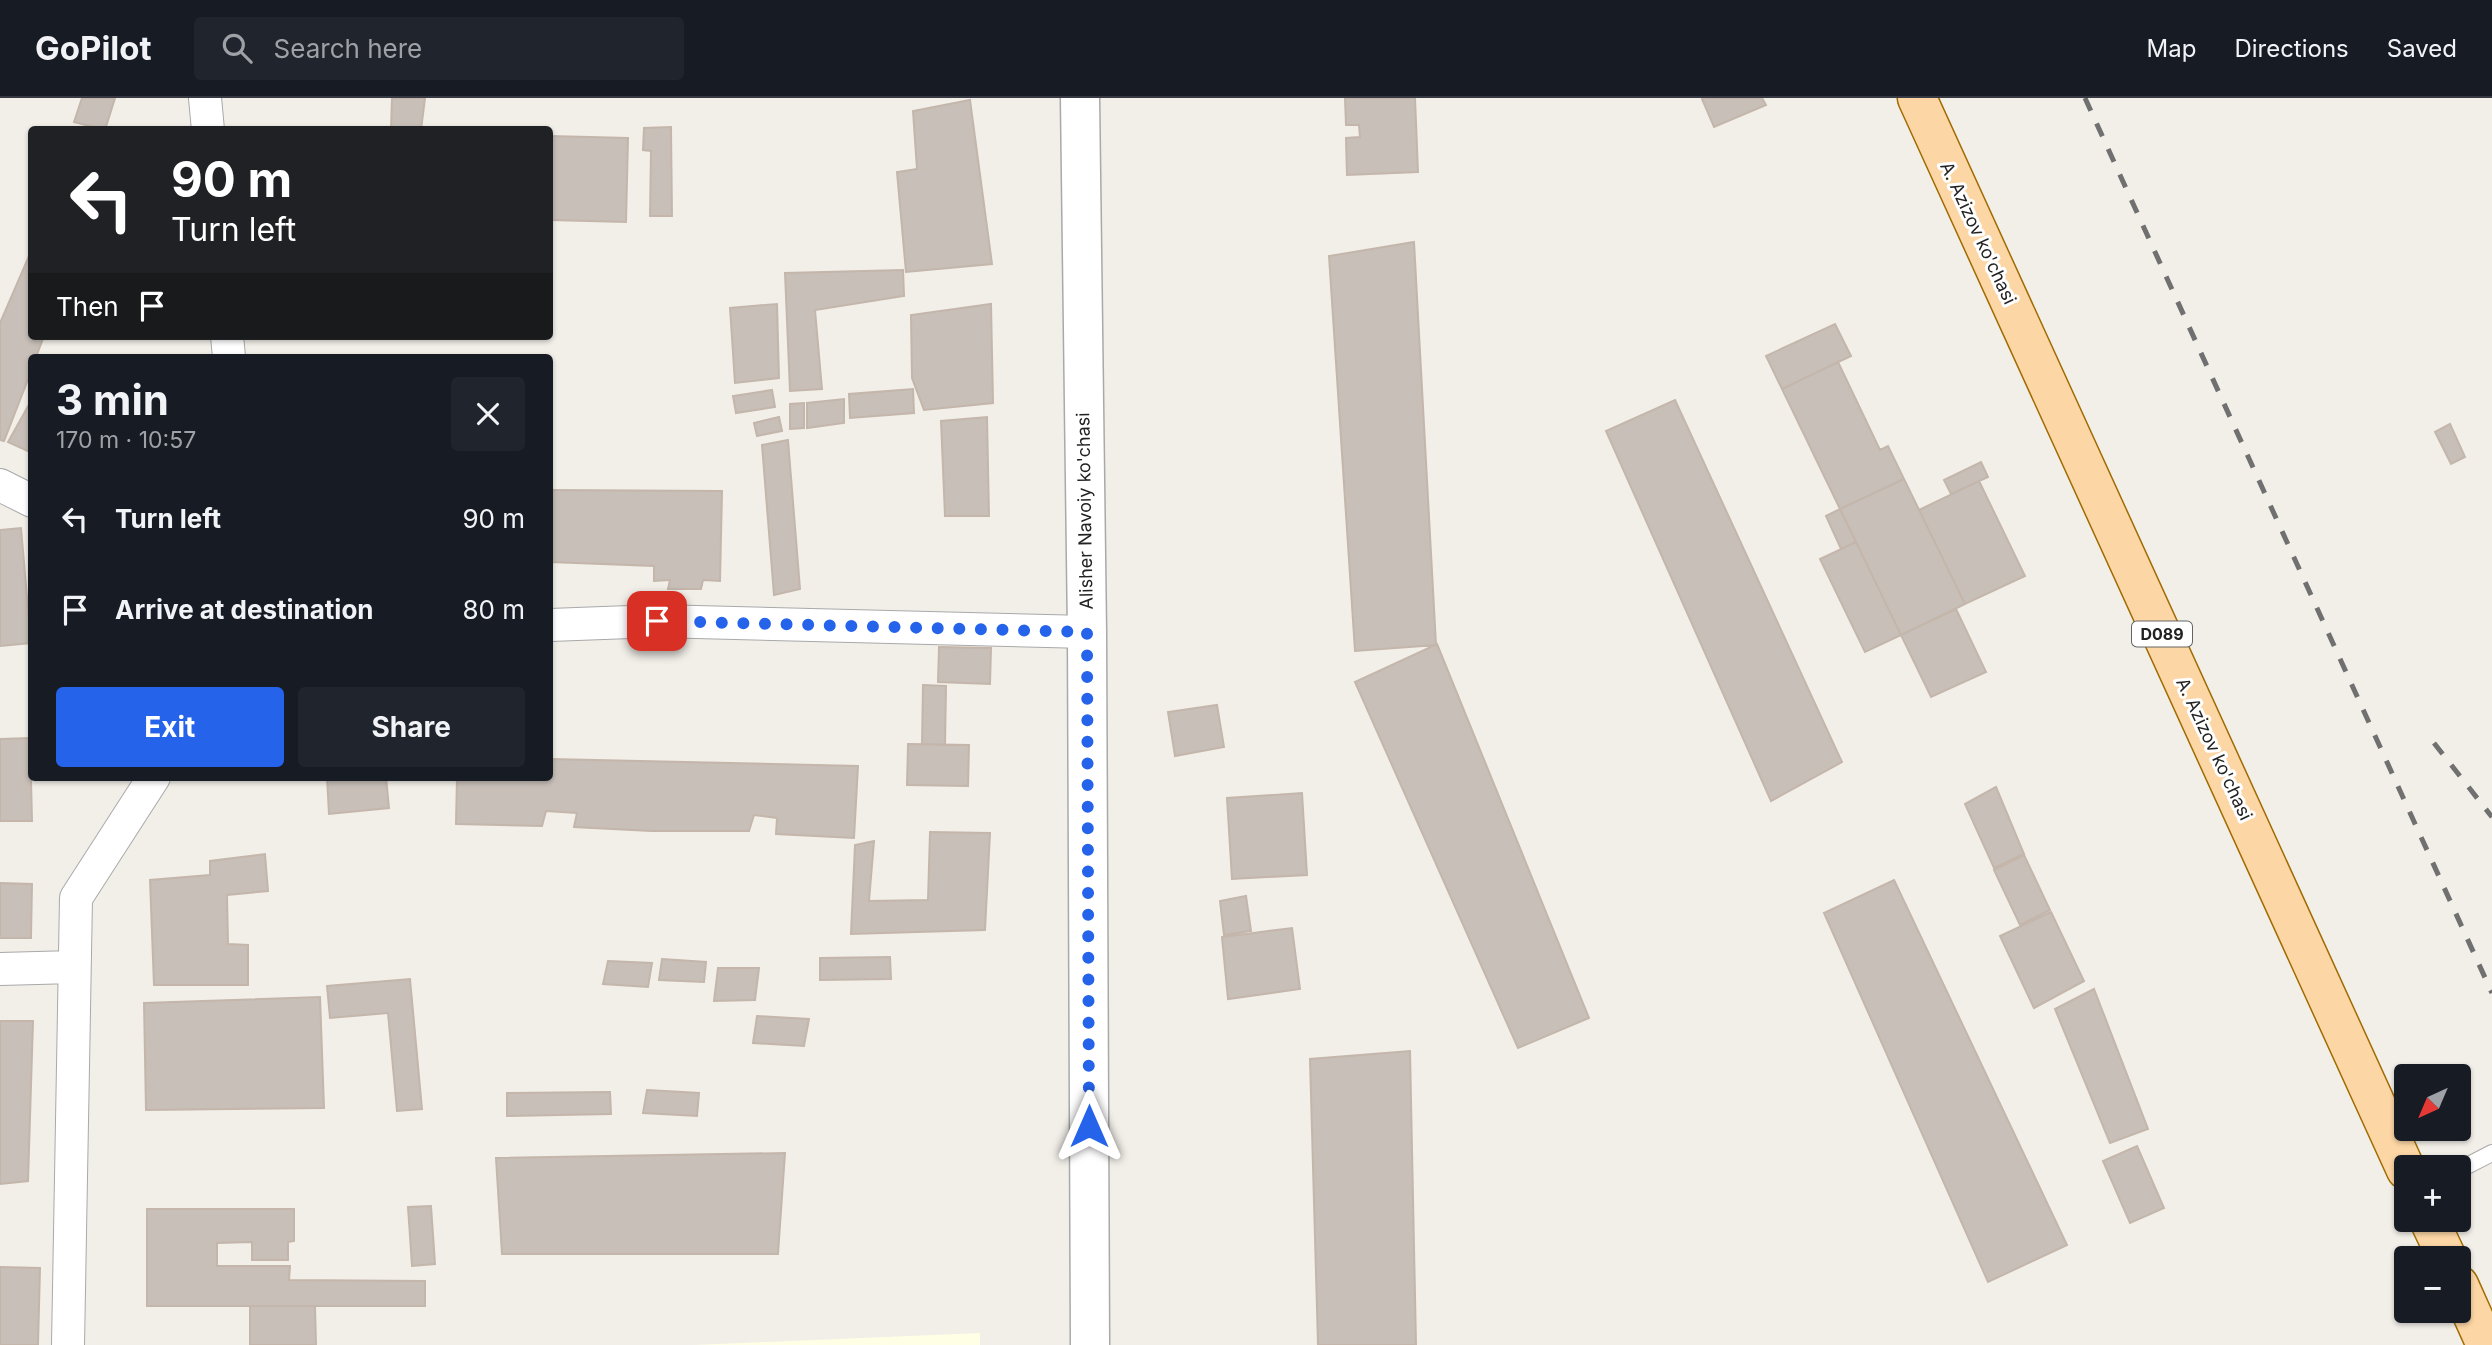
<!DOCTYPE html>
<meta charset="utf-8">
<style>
:root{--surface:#171b24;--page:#20242c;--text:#f1f3f6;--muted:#9ea1a6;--line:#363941;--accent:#2563eb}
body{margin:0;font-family:Inter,sans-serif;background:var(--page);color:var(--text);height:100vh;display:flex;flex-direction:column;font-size:26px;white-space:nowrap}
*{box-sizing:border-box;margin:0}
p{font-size:23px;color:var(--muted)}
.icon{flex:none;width:38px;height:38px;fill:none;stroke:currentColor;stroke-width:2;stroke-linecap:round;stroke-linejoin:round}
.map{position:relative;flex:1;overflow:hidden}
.panel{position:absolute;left:28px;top:256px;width:525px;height:427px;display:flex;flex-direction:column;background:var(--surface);border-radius:7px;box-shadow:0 2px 5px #0004}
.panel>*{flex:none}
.hud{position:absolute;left:28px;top:28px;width:525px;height:214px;border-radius:7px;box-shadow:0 2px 5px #0004;background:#202124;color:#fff;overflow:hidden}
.needle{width:46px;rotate:224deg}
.fabs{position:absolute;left:2394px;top:966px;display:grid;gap:14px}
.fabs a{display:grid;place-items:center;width:77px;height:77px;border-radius:7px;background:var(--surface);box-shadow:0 2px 5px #0004;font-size:35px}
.pin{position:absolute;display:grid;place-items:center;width:60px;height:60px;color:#fff;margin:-30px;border-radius:14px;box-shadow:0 4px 10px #0006}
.me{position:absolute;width:77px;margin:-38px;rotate:0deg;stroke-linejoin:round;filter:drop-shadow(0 0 5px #0008)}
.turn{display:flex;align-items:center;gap:24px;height:147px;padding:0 28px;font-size:32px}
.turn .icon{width:91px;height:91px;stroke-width:2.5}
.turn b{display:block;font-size:49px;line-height:60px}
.then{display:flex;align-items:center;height:66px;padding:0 28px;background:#0003;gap:14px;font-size:26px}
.round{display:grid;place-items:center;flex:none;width:74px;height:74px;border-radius:7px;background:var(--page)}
.overview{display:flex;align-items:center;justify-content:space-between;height:119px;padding:0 28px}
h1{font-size:42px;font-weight:700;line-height:52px}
.primary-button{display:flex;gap:14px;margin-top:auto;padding:14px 28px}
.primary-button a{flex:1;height:80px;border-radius:7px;background:var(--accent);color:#fff;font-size:28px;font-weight:700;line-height:80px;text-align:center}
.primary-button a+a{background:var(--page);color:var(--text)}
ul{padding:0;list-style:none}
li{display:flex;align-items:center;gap:21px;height:91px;padding:0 28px}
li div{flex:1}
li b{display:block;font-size:26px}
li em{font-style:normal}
header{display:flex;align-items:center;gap:42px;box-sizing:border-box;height:98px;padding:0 35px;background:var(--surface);border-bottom:2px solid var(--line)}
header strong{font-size:33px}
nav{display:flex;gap:38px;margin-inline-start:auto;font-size:24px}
.search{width:490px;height:63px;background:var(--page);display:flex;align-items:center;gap:18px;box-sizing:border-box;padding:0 24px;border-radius:7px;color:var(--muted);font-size:26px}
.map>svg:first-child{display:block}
.education{fill:#ffffe5}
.building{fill:#c7bfb8;stroke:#c4b6ab;stroke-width:2}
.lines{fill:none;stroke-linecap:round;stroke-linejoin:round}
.service-casing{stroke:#a9a9a9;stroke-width:18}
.minor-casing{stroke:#a9a9a9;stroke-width:34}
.tertiary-casing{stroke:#a9a9a9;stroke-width:41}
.primary-casing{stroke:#a06b00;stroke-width:41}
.service{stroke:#fff;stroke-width:16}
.minor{stroke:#fff;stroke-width:32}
.tertiary{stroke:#fff;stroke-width:38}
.primary{stroke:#fcd6a4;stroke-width:38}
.rail{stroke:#707070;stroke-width:5;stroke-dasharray:14 14;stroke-linecap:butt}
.route{stroke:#2563eb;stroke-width:12;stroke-dasharray:0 21.6}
.labels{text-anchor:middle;stroke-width:6;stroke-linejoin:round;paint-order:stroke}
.shield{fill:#fff;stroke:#646464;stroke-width:2}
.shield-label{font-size:16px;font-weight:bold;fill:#222}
.street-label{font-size:18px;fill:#222;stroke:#fff}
</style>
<header>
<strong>GoPilot</strong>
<div class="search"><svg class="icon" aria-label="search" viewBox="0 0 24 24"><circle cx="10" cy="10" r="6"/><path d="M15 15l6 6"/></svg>Search here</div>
<nav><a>Map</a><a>Directions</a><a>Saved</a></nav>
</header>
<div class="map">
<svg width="2492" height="1247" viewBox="0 0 2492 1247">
<rect width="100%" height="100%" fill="#f2efe9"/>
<path class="education" d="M 980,1235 L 980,1247 L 694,1247 Z"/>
<path class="building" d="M 82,0 L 115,0 L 105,32 L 74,24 Z
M 392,0 L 425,0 L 421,32 L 391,32 Z
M 1345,0 L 1415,0 L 1418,74 L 1347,77 L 1346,40 L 1360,39 L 1359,27 L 1346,27 Z
M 1704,0 L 1762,0 L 1766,7 L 1714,29 L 1702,1 Z
M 970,2 L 992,166 L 906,174 L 897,74 L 917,71 L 913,13 Z
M 671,29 L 672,118 L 650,118 L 651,53 L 643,52 L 644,30 Z
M 550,38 L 628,40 L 626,124 L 550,122 Z
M 1414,144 L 1436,547 L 1355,553 L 1329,158 Z
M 32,151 L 32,238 L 44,238 L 36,259 L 32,259 L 32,271 L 4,343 L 0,342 L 0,225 Z
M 903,172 L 904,198 L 815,212 L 822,291 L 790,293 L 785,175 Z
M 777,206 L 779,280 L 735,285 L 730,210 Z
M 991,206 L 993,305 L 924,312 L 912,280 L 911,217 Z
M 1835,226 L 1851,258 L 1782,291 L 1766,258 Z
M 1838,264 L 1880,352 L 1888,348 L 1904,381 L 1840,411 L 1782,291 Z
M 913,291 L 914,315 L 850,320 L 849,296 Z
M 772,292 L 775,309 L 736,315 L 733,298 Z
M 32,301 L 32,355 L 8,344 Z
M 844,301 L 844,325 L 807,330 L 807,305 Z
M 1675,302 L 1842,664 L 1771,703 L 1606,333 Z
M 804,305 L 804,330 L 790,331 L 790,306 Z
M 779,319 L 782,333 L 757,338 L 754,325 Z
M 987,319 L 989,418 L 945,418 L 941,323 Z
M 2450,326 L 2465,359 L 2451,366 L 2435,334 Z
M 788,342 L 800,491 L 774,497 L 762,347 Z
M 1981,364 L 1988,379 L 1951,396 L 1944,382 Z
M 1904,381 L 1965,506 L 1901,537 L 1840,411 Z
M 1979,383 L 2025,478 L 1965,506 L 1919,412 Z
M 550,392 L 722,393 L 720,483 L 703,482 L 701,491 L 668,491 L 670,482 L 654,483 L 654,468 L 550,464 Z
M 1840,411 L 1856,444 L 1841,451 L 1826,418 Z
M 21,430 L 31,545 L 0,548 L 0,432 Z
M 1856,444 L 1901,537 L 1865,554 L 1820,461 Z
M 1956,511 L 1986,574 L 1931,599 L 1901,537 Z
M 1437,546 L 1589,920 L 1518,950 L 1355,584 Z
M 939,549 L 991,550 L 990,586 L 938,584 Z
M 923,587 L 946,588 L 945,647 L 922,646 Z
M 1217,607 L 1224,649 L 1175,658 L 1168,614 Z
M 30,640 L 32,723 L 0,723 L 0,641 Z
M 908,646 L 969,647 L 968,688 L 907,687 Z
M 550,661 L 858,668 L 854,740 L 776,736 L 777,720 L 754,717 L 749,733 L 651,733 L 574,729 L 577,715 L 546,713 L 542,728 L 456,726 L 457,679 L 550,679 Z
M 327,679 L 386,679 L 389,710 L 329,716 Z
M 1996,689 L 2024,756 L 1994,770 L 1965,706 Z
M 1302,695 L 1307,777 L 1232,781 L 1227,700 Z
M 930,734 L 990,735 L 985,832 L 851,836 L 855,747 L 874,743 L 869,803 L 928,802 Z
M 265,756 L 268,793 L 227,797 L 228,846 L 248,847 L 248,887 L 154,887 L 150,782 L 210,777 L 210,763 Z
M 2024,757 L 2050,812 L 2020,827 L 1994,772 Z
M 1894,782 L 2067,1147 L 1988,1184 L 1824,815 Z
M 0,785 L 32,786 L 31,840 L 0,840 Z
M 1246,798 L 1251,833 L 1224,837 L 1220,803 Z
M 2051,814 L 2084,883 L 2034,910 L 2000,838 Z
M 1292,830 L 1300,891 L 1228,901 L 1222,839 Z
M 890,859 L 891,881 L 820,882 L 820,860 Z
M 662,861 L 706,864 L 704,884 L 659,882 Z
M 608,863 L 652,865 L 648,889 L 603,886 Z
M 718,870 L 759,870 L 755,902 L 714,903 Z
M 410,881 L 422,1011 L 397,1013 L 388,915 L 330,920 L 327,888 Z
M 2094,891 L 2148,1031 L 2110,1045 L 2055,911 Z
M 320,899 L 324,1010 L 146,1012 L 144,905 Z
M 757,918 L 809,921 L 804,948 L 753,945 Z
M 0,923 L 33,923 L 28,1083 L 0,1086 Z
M 1410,953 L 1416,1247 L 1318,1247 L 1310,961 Z
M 647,992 L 699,995 L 697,1018 L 643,1015 Z
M 610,994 L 611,1016 L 507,1018 L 507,995 Z
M 2137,1048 L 2164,1110 L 2130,1125 L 2103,1063 Z
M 785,1055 L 778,1156 L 502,1156 L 496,1060 Z
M 431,1108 L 435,1166 L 412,1168 L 408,1109 Z
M 147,1111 L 294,1111 L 294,1143 L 288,1144 L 288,1162 L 252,1162 L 252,1144 L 217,1145 L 217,1168 L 290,1168 L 289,1182 L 425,1183 L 425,1208 L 147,1208 Z
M 0,1169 L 40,1170 L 38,1247 L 0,1247 Z
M 250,1208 L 315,1208 L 316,1247 L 250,1247 Z"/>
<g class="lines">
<g class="service-casing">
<path id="service" d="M 2459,1072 L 2492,1055"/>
</g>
<g class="minor-casing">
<path id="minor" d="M 205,0 L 208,32
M 227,238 L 229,259
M 0,387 L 32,403
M 550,527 L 657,523 L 1087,534
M 0,871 L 74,869
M 68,1247 L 76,800 L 154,679"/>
</g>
<g class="tertiary-casing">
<path id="tertiary" d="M 1080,0 L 1087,534 L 1090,1247"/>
</g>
<g class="primary-casing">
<path id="primary" d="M 1917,0 L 2406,1072
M 2429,1122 L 2447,1160
M 2459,1187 L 2486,1247"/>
</g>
<use href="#service" class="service"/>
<use href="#minor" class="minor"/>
<use href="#tertiary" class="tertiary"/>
<use href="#primary" class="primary"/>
<path class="rail" d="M 2085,0 L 2492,895
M 2434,645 L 2492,719"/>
</g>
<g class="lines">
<path class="route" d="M 657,523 L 1087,534 L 1089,1028"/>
</g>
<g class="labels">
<rect class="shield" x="2132" y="523.5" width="60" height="25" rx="5"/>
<g class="shield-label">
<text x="2162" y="542">D089</text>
</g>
<g class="street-label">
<text transform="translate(1978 135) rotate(65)" y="6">A. Azizov ko'chasi</text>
<text transform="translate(1085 413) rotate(-91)" y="6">Alisher Navoiy ko'chasi</text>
<text transform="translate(2214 651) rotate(65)" y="6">A. Azizov ko'chasi</text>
</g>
</g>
</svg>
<div class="fabs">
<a><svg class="needle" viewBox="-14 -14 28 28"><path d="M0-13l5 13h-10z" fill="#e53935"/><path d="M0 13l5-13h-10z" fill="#9ea1a6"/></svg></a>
<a>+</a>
<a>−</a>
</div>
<div class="pin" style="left:657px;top:523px;background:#d93025"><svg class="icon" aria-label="arrive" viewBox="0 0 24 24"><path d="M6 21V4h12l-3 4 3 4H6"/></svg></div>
<svg class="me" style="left:1089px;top:1028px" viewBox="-20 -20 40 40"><path d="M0-17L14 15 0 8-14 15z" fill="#2563eb" stroke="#fff" stroke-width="4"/></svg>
<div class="hud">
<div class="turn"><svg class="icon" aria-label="left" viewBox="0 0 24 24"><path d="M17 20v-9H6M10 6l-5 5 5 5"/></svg><div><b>90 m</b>Turn left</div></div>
<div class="then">Then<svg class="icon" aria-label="arrive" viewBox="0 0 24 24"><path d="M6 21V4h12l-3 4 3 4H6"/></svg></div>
</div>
<section class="panel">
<div class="overview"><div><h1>3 min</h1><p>170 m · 10:57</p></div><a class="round"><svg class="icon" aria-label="close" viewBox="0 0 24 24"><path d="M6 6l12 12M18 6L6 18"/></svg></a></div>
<ul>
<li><svg class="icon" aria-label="left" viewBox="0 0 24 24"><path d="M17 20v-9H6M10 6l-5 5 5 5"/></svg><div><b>Turn left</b></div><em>90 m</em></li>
<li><svg class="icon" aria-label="arrive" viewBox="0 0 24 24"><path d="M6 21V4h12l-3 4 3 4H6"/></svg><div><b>Arrive at destination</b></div><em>80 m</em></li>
</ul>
<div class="primary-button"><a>Exit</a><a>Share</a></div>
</section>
</div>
